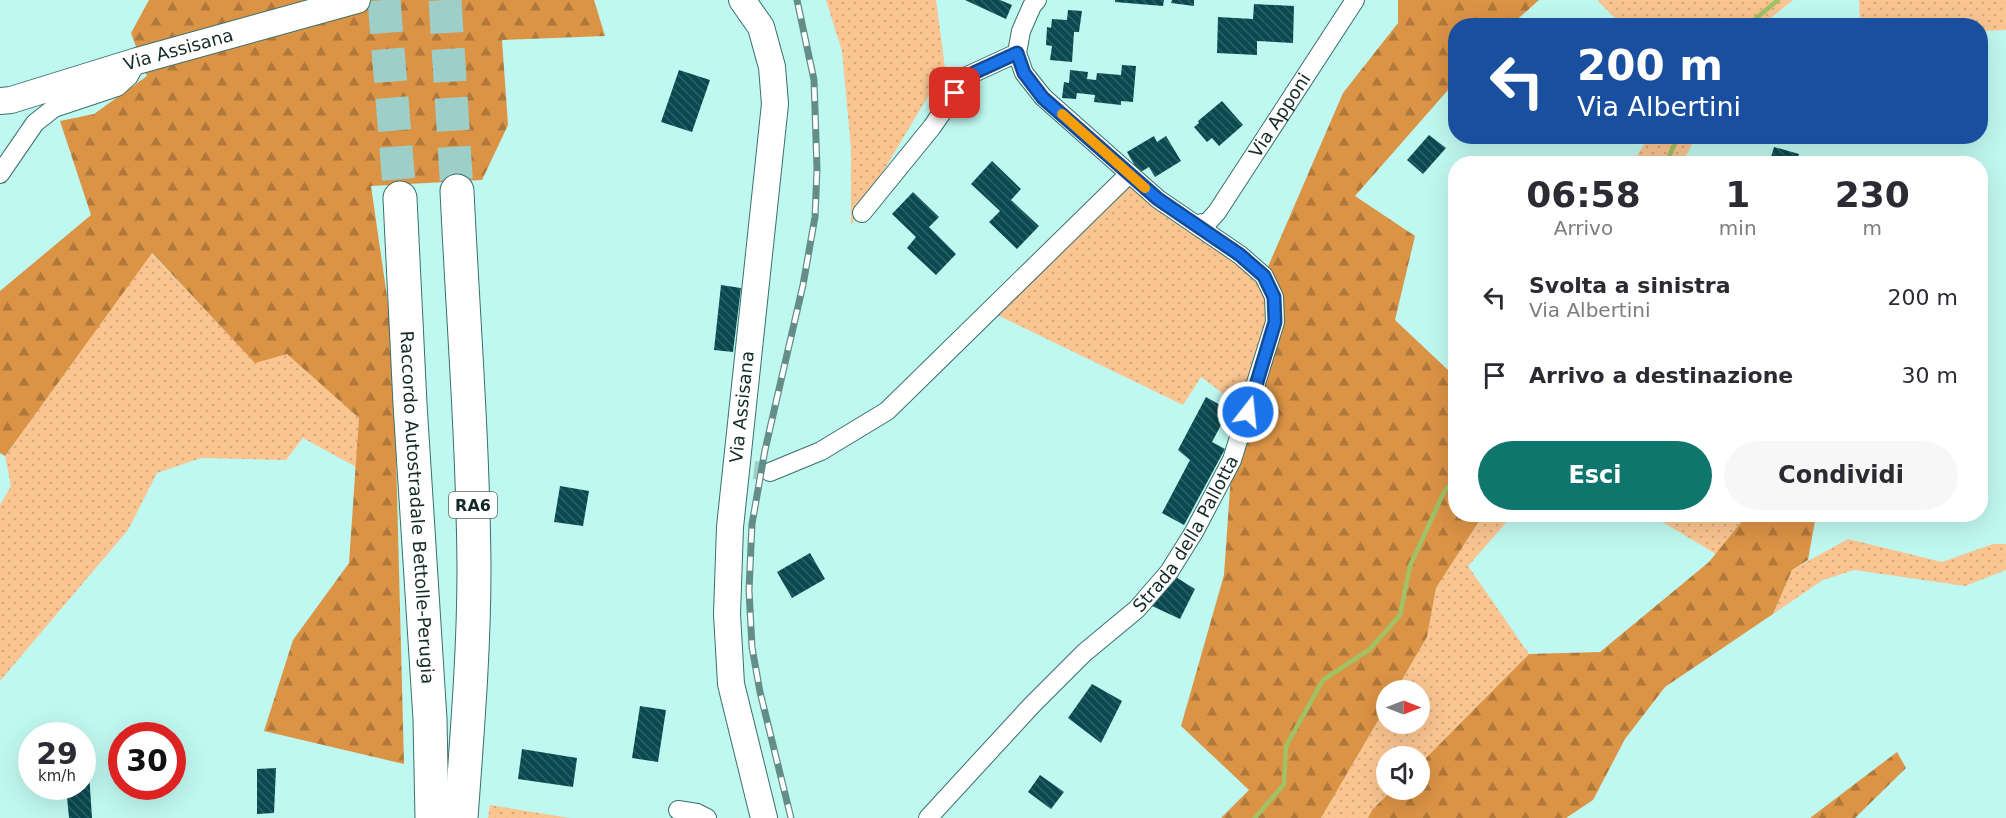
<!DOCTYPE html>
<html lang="it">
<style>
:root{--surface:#fff;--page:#f7f7f7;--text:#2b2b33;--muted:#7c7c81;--accent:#0f766e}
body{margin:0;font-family:"DejaVu Sans",sans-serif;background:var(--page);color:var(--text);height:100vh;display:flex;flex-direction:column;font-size:22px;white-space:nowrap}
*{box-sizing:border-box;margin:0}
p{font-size:20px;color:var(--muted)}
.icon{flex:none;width:33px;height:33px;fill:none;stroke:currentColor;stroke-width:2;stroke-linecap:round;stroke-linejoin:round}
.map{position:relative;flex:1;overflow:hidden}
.panel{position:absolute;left:1448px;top:156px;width:540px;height:366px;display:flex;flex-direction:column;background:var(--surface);border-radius:24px;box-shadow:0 6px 24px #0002}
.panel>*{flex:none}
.guide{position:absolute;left:1448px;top:18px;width:540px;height:126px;border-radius:24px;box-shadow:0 6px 24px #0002;background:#1a4fa0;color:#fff;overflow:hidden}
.needle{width:39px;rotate:90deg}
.buttons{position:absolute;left:1376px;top:680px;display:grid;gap:12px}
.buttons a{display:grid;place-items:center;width:54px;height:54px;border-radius:50%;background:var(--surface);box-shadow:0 6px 24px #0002;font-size:30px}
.speed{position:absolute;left:18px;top:722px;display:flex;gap:12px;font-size:30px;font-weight:700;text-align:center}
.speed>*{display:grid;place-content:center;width:78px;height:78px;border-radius:50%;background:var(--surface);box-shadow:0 6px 24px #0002;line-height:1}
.speed small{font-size:15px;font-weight:400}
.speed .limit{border:9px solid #d22;background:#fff;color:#111}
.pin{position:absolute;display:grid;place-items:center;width:51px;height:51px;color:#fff;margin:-26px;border-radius:12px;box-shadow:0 3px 9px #0006}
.me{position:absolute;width:66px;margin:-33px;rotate:16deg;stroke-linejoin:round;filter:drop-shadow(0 0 4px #0008)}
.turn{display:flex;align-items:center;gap:21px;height:126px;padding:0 30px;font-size:27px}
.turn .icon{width:78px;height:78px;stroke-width:2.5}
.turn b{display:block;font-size:42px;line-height:51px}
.eta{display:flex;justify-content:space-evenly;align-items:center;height:102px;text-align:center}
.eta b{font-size:36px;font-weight:800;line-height:42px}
.cta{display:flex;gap:12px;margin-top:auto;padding:12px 30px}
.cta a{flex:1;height:69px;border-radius:36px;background:var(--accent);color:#fff;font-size:24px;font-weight:800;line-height:69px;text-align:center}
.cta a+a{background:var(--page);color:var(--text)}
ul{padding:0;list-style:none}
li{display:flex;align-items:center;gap:18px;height:78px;padding:0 30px}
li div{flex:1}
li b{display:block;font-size:22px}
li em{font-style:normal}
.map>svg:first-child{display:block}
.grass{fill:url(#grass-dots)}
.forest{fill:url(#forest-firs)}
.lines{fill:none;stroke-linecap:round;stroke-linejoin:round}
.stream{stroke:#a0c164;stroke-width:4.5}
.building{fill:url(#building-back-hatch)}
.street-tunnel{stroke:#9dcfc8;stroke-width:18;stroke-dasharray:18 9;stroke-linecap:butt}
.highway-tunnel{stroke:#9dcfc8;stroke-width:33;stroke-dasharray:33 16;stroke-linecap:butt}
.street-casing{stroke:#3a706a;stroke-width:20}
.secondary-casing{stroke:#3a706a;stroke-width:28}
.highway-casing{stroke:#3a706a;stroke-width:35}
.street{stroke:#fff;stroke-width:18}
.secondary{stroke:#fff;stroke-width:26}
.highway{stroke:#fff;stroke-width:33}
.rail-casing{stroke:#658d87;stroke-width:7}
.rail{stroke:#fff;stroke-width:4.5;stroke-dasharray:14;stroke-linecap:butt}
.route-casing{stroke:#114b97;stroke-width:15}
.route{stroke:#1a73e8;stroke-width:10}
.slow{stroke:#f59e0b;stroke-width:10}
.labels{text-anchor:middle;stroke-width:6;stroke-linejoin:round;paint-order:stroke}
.shield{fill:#fff;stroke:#5a6a68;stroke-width:1.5}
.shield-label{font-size:16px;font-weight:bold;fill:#132a27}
.street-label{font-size:18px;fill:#132a27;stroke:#fff}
</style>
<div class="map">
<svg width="2006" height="818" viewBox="0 0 2006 818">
<defs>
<pattern id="grass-dots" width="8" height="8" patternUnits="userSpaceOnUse" patternTransform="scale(1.5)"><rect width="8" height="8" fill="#fac591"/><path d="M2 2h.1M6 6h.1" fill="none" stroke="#d5a97d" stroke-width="1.8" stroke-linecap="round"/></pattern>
<pattern id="forest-firs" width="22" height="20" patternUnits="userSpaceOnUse" patternTransform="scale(1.5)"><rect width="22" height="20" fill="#db9346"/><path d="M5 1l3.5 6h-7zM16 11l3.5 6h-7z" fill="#b0783a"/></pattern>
<pattern id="building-back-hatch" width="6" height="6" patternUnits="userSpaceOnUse" patternTransform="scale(1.5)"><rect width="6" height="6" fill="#0a494f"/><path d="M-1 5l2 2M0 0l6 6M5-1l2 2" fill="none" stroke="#2d6165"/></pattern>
</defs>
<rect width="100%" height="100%" fill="#bff8f0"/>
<path class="grass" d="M 826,0 L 936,0 L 945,68 L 851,225 L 851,148 L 842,51 Z
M 1597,0 L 1793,0 L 1762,25 L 1623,26 Z
M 1859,0 L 2006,0 L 2006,30 L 1980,31 L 1980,26 L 1860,25 Z
M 1649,137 L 1649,136 L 1696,137 L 1682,163 L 1632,163 Z
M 1129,174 L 1197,224 L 1274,297 L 1248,412 L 1201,377 L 1183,405 L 989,311 Z
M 151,253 L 255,362 L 287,353 L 359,418 L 356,467 L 303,438 L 286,460 L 201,458 L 157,473 L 128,530 L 0,681 L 0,505 L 11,486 L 5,456 Z
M 1483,515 L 1506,515 L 1511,517 L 1468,566 L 1529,654 L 1419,765 L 1419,756 L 1386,756 L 1386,789 L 1393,789 L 1372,810 L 1368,818 L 1321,818 L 1386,707 L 1386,723 L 1419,723 L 1419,690 L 1396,690 L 1427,637 L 1436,588 Z
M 1651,515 L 1747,515 L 1716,554 Z
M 1848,539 L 1942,562 L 1993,544 L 2006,544 L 2006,570 L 1965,586 L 1854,570 L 1823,580 L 1773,614 L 1792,570 Z
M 490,805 L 570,818 L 488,818 Z"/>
<path class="forest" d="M 149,0 L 594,0 L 605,36 L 502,40 L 508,125 L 482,180 L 371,186 L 393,338 L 404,764 L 264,731 L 293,640 L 349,563 L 359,418 L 287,354 L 255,363 L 152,253 L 5,456 L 0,453 L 0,291 L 91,215 L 60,121 L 94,114 L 147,76 L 131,33 Z
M 1398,0 L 1539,0 L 1511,25 L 1455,26 L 1455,82 L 1355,196 L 1415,236 L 1395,320 L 1448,370 L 1455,373 L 1455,514 L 1483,515 L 1436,588 L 1427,637 L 1396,690 L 1386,690 L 1386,707 L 1321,818 L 1221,818 L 1249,790 L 1181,726 L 1224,575 L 1232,460 L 1275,322 L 1264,276 L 1343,93 L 1398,23 Z
M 1747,515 L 1816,515 L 1808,560 L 1792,570 L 1773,614 L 1665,687 L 1625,739 L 1593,800 L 1566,818 L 1368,818 L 1372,810 L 1393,789 L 1419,789 L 1419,765 L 1529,654 L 1600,652 L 1709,562 Z
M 1897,752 L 1906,768 L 1855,818 L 1810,818 Z"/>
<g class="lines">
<path class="stream" d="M 1747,26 L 1778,0
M 1666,164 L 1678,136
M 1255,818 L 1284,784 L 1286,746 L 1323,680 L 1370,649 L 1400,615 L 1410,566 L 1444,492 L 1455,480"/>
</g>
<path class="building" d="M 965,0 L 1000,0 L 1012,5 L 1006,19 Z
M 1115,0 L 1164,0 L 1163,6 L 1115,2 Z
M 1172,0 L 1194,0 L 1194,6 L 1171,3 Z
M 1254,4 L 1294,6 L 1293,43 L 1257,41 L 1257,55 L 1217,53 L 1218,17 L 1253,19 Z
M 1068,10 L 1082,11 L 1079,32 L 1074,32 L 1072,62 L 1050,60 L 1052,46 L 1046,45 L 1047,27 L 1051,28 L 1052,19 L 1067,20 Z
M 1122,65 L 1136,66 L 1133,102 L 1121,101 L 1121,105 L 1094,102 L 1095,95 L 1077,93 L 1076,99 L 1062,98 L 1064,82 L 1069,83 L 1070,70 L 1088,72 L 1087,79 L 1096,80 L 1097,73 L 1121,75 Z
M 679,70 L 710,80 L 692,132 L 661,122 Z
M 1222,101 L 1243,125 L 1219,146 L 1212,138 L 1207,142 L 1194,127 L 1199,123 L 1198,121 Z
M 1429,135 L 1446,148 L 1423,174 L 1407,160 Z
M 1154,136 L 1157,142 L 1166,136 L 1181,161 L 1155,177 L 1149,167 L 1139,173 L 1127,152 Z
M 1774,147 L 1799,154 L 1796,164 L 1769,164 Z
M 992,161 L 1021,189 L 1011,200 L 1039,226 L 1017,249 L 989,222 L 1000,211 L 971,184 Z
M 913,192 L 939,217 L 929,227 L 956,254 L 936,275 L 907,248 L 916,237 L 892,214 Z
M 721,285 L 741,288 L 733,352 L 714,350 Z
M 1206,397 L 1229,410 L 1212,442 L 1225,449 L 1184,525 L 1162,513 L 1190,460 L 1178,450 Z
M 560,486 L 589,491 L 583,526 L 554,522 Z
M 810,553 L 825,579 L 792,598 L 777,572 Z
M 1174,576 L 1195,589 L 1180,619 L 1152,606 Z
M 1092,684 L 1122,701 L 1101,743 L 1068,718 Z
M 640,706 L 666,710 L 658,762 L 632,758 Z
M 522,749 L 577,758 L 573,787 L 518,779 Z
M 276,768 L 274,813 L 257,814 L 257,769 Z
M 89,773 L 92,818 L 69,818 L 66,786 L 82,786 L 82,774 Z
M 1040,775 L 1064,792 L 1051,809 L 1028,792 Z"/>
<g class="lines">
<path class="street-tunnel" d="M 754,470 L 770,472"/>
<path class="highway-tunnel" d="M 384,0 L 400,198
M 445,0 L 457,191"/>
<g class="street-casing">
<g id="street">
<path d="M 0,174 L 35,123 L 54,108 L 117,87 L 129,76 L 137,61"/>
<path d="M 862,213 L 932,127 L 967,76 L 1017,53"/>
<path id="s1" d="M 1197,224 L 1208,222 L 1217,212 L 1355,0"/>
<path d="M 770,472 L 821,451 L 887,411 L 1129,174"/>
<path d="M 678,810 L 697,813 L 707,818"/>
<path id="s2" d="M 928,818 L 1032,705 L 1084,653 L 1137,609 L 1169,572 L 1194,532 L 1232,460 L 1275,322 L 1274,297 L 1264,276 L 1240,255 L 1158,199 L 1043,97 L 1024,73 L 1017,53 L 1021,31 L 1032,6 L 1037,0"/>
</g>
</g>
<g class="secondary-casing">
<g id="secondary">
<path d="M 742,0 L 761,27 L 772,67 L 775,104 L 730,527 L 727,614 L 731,684 L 764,818"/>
<path id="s3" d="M 0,101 L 11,100 L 137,61 L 357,0"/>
</g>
</g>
<g class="highway-casing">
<g id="highway">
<path d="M 457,191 C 463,317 473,443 474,568 C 474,652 467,735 461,818"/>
<path id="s4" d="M 400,198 L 410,404 L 430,719 L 432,818"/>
</g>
</g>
<use href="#street" class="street"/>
<use href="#secondary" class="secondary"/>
<use href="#highway" class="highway"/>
<g class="rail-casing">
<path id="rail" d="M 791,818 L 760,692 L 752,647 L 749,590 L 752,524 L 765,450 L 803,285 L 815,217 L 817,169 L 814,80 L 797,0"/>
</g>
<use href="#rail" class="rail"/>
</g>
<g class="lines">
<g class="route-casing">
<path id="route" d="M 955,93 L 967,76 L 1017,53 L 1024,73 L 1043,98 L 1158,199 L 1240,255 L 1264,276 L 1274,297 L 1275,322 L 1248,412"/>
</g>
<use href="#route" class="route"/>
<path class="slow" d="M 1062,114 L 1145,188"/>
</g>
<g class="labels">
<rect class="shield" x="449" y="492" width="48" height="26" rx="4.5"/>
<g class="shield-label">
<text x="473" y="511">RA6</text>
</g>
<g class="street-label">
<text dy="6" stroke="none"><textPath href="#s3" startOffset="186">Via Assisana</textPath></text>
<text dy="6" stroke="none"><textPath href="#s1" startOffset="140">Via Apponi</textPath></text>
<text transform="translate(742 407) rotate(-84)" y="6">Via Assisana</text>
<text dy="6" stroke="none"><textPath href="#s4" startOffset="310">Raccordo Autostradale Bettolle-Perugia</textPath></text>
<text dy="6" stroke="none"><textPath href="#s2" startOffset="386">Strada della Pallotta</textPath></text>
</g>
</g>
</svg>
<div class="buttons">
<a><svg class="needle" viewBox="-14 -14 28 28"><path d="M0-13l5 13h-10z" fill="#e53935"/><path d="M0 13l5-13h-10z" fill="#7c7c81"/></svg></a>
<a><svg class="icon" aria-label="sound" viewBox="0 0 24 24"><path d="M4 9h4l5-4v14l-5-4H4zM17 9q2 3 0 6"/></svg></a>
</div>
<div class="speed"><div>29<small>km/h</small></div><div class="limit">30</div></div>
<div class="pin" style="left:955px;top:93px;background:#d93025"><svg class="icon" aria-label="arrive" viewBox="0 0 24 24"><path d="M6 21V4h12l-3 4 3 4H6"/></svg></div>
<svg class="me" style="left:1248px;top:412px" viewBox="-20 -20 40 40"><circle r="17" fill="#1a73e8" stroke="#fff" stroke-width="3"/><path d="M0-11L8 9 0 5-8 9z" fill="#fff"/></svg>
<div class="guide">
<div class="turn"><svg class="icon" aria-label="left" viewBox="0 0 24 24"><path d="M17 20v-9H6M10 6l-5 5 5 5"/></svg><div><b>200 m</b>Via Albertini</div></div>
</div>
<section class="panel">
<div class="eta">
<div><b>06:58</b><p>Arrivo</p></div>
<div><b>1</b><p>min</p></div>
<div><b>230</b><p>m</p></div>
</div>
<ul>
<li><svg class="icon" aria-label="left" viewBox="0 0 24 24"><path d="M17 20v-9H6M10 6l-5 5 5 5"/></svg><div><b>Svolta a sinistra</b><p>Via Albertini</p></div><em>200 m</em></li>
<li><svg class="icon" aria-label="arrive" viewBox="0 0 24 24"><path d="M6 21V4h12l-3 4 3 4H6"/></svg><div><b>Arrivo a destinazione</b></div><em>30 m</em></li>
</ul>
<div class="cta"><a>Esci</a><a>Condividi</a></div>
</section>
</div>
